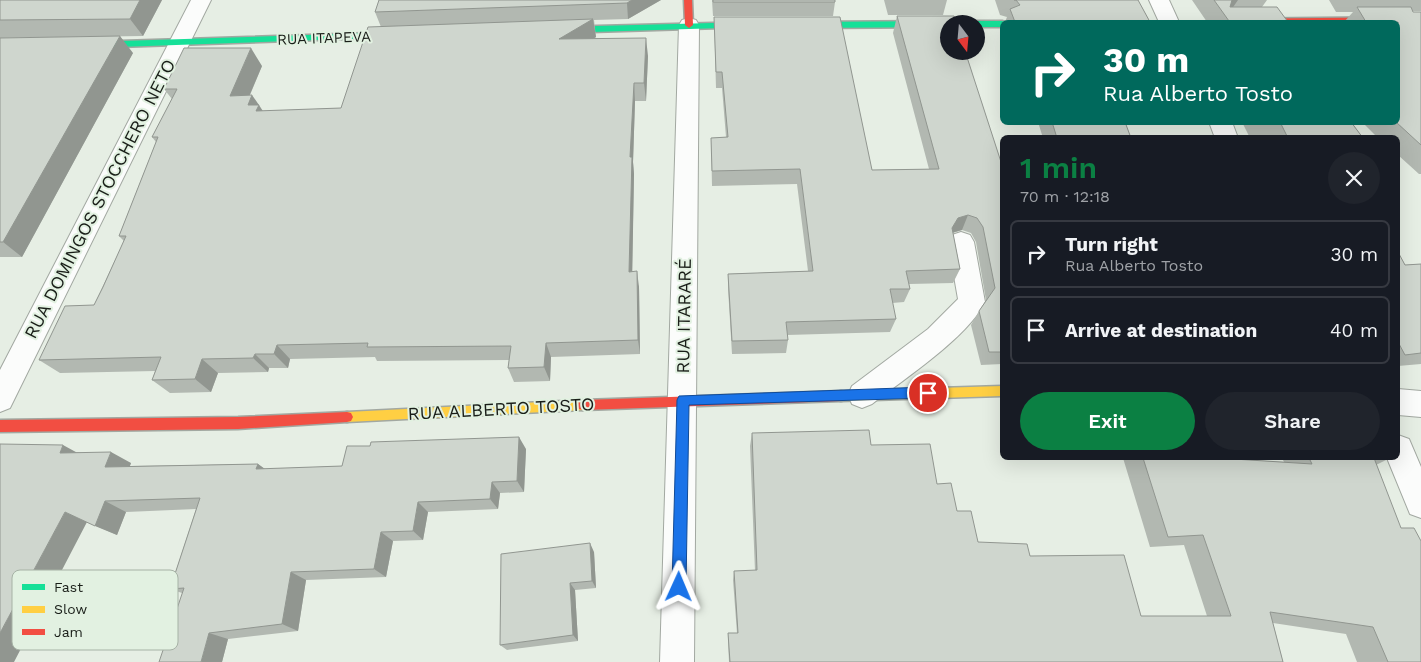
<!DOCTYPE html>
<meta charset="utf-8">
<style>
:root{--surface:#171b24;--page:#20242c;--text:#f1f3f6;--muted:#9ea1a6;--line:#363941;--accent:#0b8043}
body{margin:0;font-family:"Work Sans",sans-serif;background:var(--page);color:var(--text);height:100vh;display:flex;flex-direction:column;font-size:19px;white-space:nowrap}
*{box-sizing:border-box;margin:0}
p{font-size:16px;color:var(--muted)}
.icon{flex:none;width:28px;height:28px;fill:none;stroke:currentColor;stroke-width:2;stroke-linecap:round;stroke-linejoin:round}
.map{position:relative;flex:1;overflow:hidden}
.drawer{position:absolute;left:1000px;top:135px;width:400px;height:325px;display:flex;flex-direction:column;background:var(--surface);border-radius:8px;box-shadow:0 5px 20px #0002}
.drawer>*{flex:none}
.hud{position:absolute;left:1000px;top:20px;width:400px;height:105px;border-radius:8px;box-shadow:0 5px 20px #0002;background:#00695c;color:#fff;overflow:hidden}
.needle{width:32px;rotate:164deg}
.controls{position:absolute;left:940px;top:15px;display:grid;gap:10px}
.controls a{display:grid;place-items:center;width:45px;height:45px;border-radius:50%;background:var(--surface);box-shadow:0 5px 20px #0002;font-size:25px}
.pin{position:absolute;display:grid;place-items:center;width:42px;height:42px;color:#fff;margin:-21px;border:2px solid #fff;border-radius:50%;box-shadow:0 1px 5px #0007}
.me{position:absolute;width:55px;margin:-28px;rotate:1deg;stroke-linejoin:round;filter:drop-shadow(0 0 4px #0008)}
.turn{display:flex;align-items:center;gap:18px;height:105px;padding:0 20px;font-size:22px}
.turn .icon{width:65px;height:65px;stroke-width:2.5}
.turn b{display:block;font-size:35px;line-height:42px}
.round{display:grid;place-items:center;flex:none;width:52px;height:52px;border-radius:26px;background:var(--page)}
.head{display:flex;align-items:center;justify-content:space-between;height:85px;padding:0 20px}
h1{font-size:30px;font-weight:600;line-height:38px;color:var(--accent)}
.button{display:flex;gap:10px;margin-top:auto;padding:10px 20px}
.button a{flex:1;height:58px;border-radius:30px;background:var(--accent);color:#fff;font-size:20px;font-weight:600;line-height:58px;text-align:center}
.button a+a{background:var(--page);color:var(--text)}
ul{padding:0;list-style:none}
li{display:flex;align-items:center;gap:15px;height:68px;margin:0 10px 8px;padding:0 10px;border:2px solid var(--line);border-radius:8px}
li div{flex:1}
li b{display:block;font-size:19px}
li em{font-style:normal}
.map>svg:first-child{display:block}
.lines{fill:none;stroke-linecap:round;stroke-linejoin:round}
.street-casing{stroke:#a2a8a1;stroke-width:2}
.fast-casing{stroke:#a2a8a1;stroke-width:3}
.slow-casing{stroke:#a2a8a1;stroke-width:3}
.jam-casing{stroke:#a2a8a1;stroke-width:3}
.street{fill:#fbfcfb;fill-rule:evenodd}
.fast{fill:#16e098;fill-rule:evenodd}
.slow{fill:#ffcf43;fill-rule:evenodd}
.jam{fill:#f24e42;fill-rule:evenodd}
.wall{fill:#b2b8b1}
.shaded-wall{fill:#919690}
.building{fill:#cfd6ce;stroke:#919690}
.route{fill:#1a73e8;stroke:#114b97}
.labels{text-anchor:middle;stroke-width:4;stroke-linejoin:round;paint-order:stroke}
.far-street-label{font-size:15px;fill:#191e18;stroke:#e2f1e1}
.street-label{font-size:18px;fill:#191e18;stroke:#e2f1e1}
.key{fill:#e2f1e1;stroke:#a6b2a5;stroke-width:1}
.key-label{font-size:14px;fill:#191e18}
</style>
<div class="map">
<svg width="1421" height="662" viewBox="0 0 1421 662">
<rect width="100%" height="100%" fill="#e6eee4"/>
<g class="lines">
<g class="street-casing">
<path id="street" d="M 191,0 L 211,0 L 10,408 L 0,412 L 0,370 Z
M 1149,0 L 1169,0 L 1179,22 L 1159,22 Z
M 689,18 L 696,20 L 699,25 L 694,662 L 660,662 L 679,25 L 682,20 Z
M 1209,122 L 1232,122 L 1238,138 L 1215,138 Z
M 961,232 L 970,235 L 974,242 L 985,302 C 968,337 904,379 872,404 L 862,408 L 852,404 L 848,395 L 852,386 L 928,329 L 958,299 L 948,242 L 952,235 Z
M 1398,389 L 1421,391 L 1421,417 L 1398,415 Z
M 1398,435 L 1409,439 L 1421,467 L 1421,518 L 1410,514 L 1387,458 L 1398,458 Z"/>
</g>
<g class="fast-casing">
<path id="fast" d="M 949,21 L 953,24 L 949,24 L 949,27 L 804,28 L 800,25 L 804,22 Z
M 976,21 L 1002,21 L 1005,22 L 1002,22 L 1002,27 L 976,27 L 976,24 L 972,24 Z
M 751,22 L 754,23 L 754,27 L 559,33 L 555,30 L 559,27 Z
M 401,32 L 405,35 L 404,37 L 89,48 L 85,45 L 89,42 Z"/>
</g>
<g class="slow-casing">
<path id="slow" d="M 1002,386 L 1002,396 L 841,401 L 837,400 L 835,396 L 837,392 L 841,391 Z
M 583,400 L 587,401 L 589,405 L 587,409 L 583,410 L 347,422 L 343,421 L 341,417 L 343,413 L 347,412 Z"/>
</g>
<g class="jam-casing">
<path id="jam" d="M 684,0 L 692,0 L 693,25 L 689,28 L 685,25 Z
M 1421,17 L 1421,23 L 1226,22 L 1230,19 Z
M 841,391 L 845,392 L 847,396 L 845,400 L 841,401 L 583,410 L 579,409 L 577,405 L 579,401 L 583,400 Z
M 347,412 L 351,413 L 353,417 L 351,421 L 347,422 L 238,429 L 0,432 L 0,420 L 238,417 Z"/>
</g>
<use href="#street" class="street"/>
<use href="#fast" class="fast"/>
<use href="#slow" class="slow"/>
<use href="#jam" class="jam"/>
</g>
<path class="wall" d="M 0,0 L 162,0 L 143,36 L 0,38 Z
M 379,0 L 661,0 L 628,19 L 594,20 L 596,37 L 595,38 L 648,56 L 646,101 L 635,101 L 633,162 L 634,174 L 632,272 L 639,287 L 640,354 L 551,357 L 550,381 L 514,382 L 508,368 L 509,360 L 377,361 L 375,357 L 290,359 L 288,368 L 269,368 L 268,372 L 218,373 L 211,392 L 170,393 L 152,380 L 155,371 L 60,373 L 39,360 L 94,305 L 124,241 L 119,236 L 156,142 L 152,137 L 172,99 L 164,89 L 262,66 L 250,95 L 262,111 L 341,108 L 381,27 L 375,12 Z
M 712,0 L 835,0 L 835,2 L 833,16 L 713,16 Z
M 884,0 L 947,0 L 943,15 L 888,15 Z
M 995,0 L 1138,0 L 1150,22 L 1005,22 L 1007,17 L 1000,15 Z
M 1192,0 L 1267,0 L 1262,7 L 1288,22 L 1207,22 Z
M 1329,0 L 1421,0 L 1421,11 L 1413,11 L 1413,12 L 1421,12 L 1421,174 L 1419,174 L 1398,155 L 1398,138 L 1378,138 L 1362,122 L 1398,122 L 1398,22 L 1344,22 L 1353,12 L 1336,12 Z
M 897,16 L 1002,165 L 1002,364 L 981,365 L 971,325 L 979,311 L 986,300 L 976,242 L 971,233 L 962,230 L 953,233 L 960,269 L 953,283 L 909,284 L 910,289 L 904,302 L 892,303 L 896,319 L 890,332 L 787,335 L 788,340 L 786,353 L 732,354 L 728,288 L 728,274 L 808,271 L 797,184 L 712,186 L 711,138 L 726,137 L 722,88 L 716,88 L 714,17 L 872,170 L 929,169 L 893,33 Z
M 0,38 L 133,53 L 22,257 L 0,257 Z
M 1038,122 L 1125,122 L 1131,138 L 1043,138 Z
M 1242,122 L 1351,122 L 1363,138 L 1266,138 L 1266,137 L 1250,138 Z
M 1398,252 L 1405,265 L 1421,264 L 1421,364 L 1398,366 Z
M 752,433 L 871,445 L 937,484 L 957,511 L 978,542 L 1030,556 L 1141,616 L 1207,616 L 1184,545 L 1150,547 L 1123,458 L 1218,458 L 1284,462 L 1282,458 L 1387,458 L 1388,459 L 1376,465 L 1421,662 L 1357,662 L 1346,634 L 1273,623 L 1283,662 L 729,662 L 728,640 L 728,633 L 737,633 L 733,580 L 734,571 L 755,571 L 750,446 Z
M 526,449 L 524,492 L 500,493 L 498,509 L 428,512 L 423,540 L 393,541 L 386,577 L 306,580 L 298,631 L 228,639 L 222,662 L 182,593 L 170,589 L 196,509 L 126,512 L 117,535 L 87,522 L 77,452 L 131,463 L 130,466 L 258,464 L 265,469 L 342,466 Z
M 594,552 L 596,588 L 575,590 L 578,641 L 507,650 L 500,645 Z"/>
<path class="shaded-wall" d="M 140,0 L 162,0 L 143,36 L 130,19 Z
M 632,0 L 661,0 L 628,19 L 627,3 Z
M 1232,0 L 1238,0 L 1229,13 L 1225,15 Z
M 593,19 L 596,37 L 562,57 L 559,39 Z
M 120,36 L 133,53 L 22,257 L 3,242 Z
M 646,38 L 648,56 L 646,101 L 644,83 Z
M 251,48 L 262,66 L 242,113 L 230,96 Z
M 634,83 L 635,101 L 633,162 L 634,174 L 632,287 L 629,272 L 630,157 Z
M 252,95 L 259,105 L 270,122 L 248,105 Z
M 968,215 L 962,230 L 951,233 L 952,228 L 958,218 Z
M 637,271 L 639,287 L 640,354 L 638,340 Z
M 546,343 L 551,357 L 550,381 L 544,367 Z
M 277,345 L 290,359 L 288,368 L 274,354 Z
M 255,354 L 269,368 L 268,372 L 253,358 Z
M 202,359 L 218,373 L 211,392 L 195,379 Z
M 519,437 L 526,449 L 524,492 L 517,481 Z
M 63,445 L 85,457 L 60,453 Z
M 111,452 L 131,463 L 125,478 L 105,467 Z
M 258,464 L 273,475 L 256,469 Z
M 492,482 L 500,493 L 498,509 L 490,499 Z
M 105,501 L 126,512 L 117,535 L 95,526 Z
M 418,502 L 428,512 L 423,540 L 413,531 Z
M 65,512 L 87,522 L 14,662 L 0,662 L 0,633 Z
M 381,532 L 393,541 L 386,577 L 374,569 Z
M 590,543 L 594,552 L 596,588 L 592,581 Z
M 291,572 L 306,580 L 298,631 L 282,624 Z
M 570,583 L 575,590 L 578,641 L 573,635 Z
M 209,633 L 228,639 L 222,662 L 201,662 Z"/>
<path class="building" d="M 0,0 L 140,0 L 130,19 L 0,20 Z
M 379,0 L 632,0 L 627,3 L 375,12 Z
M 713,0 L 835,0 L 835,2 L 713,2 Z
M 1014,0 L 1138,0 L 1150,22 L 1015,22 L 1010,9 L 1020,5 L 1016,0 Z
M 1214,0 L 1232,0 L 1230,7 L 1277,7 L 1288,22 L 1187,22 L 1229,21 Z
M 1357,7 L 1411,7 L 1413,12 L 1421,12 L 1421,145 L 1396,122 L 1398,122 L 1398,22 L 1366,22 Z
M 897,16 L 954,16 L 956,24 L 949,24 L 949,51 L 965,51 L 1002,165 L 1002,352 L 989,352 L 979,311 L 995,288 L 983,227 L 977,218 L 968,215 L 958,218 L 952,228 L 960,269 L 906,271 L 910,289 L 890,289 L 896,319 L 786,322 L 788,340 L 732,341 L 728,274 L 813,271 L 800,169 L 712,171 L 711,138 L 728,137 L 722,72 L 716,72 L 714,17 L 840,17 L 872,170 L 939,169 Z
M 593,19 L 559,39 L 646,38 L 644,83 L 634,83 L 630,157 L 632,157 L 629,272 L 637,271 L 638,340 L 546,343 L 544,367 L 508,368 L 511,346 L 367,347 L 368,343 L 277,345 L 274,354 L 255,354 L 253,358 L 202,359 L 195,379 L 152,380 L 161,357 L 39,360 L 65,306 L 94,305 L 103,287 L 126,236 L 119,236 L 158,137 L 152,137 L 177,89 L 164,89 L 184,48 L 251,48 L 230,96 L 252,95 L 248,105 L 259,105 L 256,111 L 341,108 L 368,27 Z
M 120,36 L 3,242 L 0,242 L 0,38 Z
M 1052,122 L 1125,122 L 1131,138 L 1057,138 Z
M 1280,122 L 1351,122 L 1363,138 L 1288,138 Z
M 1398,252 L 1405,265 L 1421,264 L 1421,353 L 1405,355 L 1398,342 Z
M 869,430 L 871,445 L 930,444 L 937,484 L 951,483 L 957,511 L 971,511 L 978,542 L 1027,544 L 1030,556 L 1124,555 L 1141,616 L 1231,616 L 1203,535 L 1168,537 L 1143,458 L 1218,458 L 1312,464 L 1309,458 L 1387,458 L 1388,459 L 1374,458 L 1401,528 L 1414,528 L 1421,541 L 1421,662 L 1388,662 L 1373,627 L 1270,612 L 1283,662 L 730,662 L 728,633 L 738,633 L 734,571 L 757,570 L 752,433 Z
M 519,437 L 517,481 L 492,482 L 490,499 L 418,502 L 413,531 L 381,532 L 374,569 L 291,572 L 282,624 L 209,633 L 201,662 L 159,662 L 184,588 L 170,589 L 200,498 L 105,501 L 95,526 L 65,512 L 0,633 L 0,444 L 63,445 L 60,453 L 111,452 L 105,467 L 258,464 L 256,469 L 342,466 L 347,446 L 370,446 L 371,442 Z
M 590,543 L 592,581 L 570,583 L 573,635 L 500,645 L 501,554 Z"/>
<path class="route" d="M 928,387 L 932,389 L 934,393 L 932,396 L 928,398 L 689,405 L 686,587 L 684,592 L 679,594 L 674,592 L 672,587 L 677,400 L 679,396 Z"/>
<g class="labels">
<g class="far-street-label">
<text transform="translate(324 38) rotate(-2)" y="5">RUA ITAPEVA</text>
</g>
<g class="street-label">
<text transform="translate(100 199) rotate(-63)" y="6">RUA DOMINGOS STOCCHERO NETO</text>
<text transform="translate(684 316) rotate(-89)" y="6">RUA ITARARÉ</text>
<text transform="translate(501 409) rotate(-3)" y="6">RUA ALBERTO TOSTO</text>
</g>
</g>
<rect x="12" y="570" width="166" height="80" rx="8" class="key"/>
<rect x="22" y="584" width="23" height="6" fill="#16e098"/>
<rect x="22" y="606" width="23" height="7" fill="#ffcf43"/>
<rect x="22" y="629" width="23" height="6" fill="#f24e42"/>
<g class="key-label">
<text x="54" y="592">Fast</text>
<text x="54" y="614">Slow</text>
<text x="54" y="637">Jam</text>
</g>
</svg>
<div class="controls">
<a><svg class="needle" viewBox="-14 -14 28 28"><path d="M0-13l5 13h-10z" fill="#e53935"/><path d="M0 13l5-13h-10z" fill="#9ea1a6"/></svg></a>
</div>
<div class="pin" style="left:928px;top:393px;background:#d93025"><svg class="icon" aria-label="arrive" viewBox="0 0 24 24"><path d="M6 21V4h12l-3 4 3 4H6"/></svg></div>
<svg class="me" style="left:679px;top:587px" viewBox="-20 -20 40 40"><path d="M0-17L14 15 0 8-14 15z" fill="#1a73e8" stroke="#fff" stroke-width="4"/></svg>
<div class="hud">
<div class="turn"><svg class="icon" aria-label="right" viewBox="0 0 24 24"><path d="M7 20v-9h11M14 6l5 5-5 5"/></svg><div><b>30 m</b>Rua Alberto Tosto</div></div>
</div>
<section class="drawer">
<div class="head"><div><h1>1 min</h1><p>70 m · 12:18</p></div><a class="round"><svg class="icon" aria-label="close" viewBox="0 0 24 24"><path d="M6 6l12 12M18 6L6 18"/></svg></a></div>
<ul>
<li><svg class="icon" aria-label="right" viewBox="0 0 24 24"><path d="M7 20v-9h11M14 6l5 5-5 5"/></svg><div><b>Turn right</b><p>Rua Alberto Tosto</p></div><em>30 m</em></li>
<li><svg class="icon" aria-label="arrive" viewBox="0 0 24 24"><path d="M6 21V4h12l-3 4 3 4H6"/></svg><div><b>Arrive at destination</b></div><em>40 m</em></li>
</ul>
<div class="button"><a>Exit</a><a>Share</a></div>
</section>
</div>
